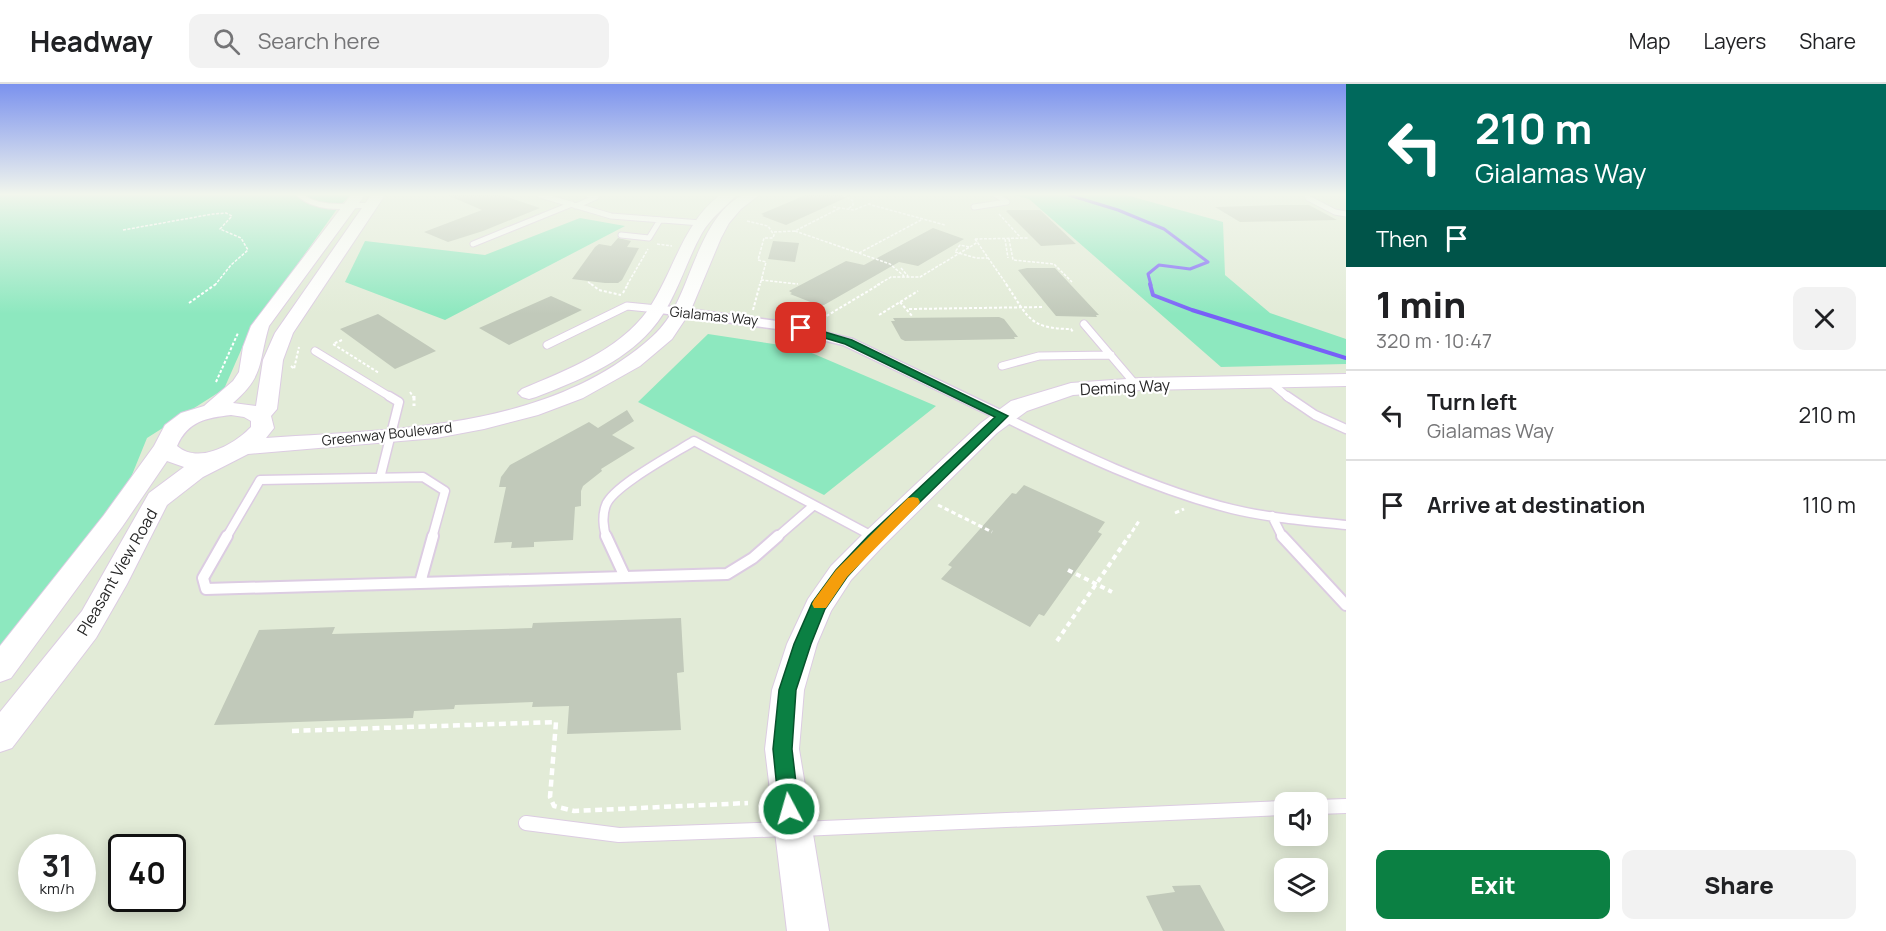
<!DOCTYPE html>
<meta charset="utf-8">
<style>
:root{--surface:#fff;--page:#f2f2f2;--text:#202124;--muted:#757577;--line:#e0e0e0;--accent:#0b8043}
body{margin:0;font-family:Manrope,sans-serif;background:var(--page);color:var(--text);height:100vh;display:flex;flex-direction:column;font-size:22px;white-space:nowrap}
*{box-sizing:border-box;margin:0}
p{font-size:20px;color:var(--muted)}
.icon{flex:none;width:33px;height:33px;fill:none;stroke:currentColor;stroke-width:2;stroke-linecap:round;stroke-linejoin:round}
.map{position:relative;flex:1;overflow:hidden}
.panel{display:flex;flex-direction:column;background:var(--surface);width:540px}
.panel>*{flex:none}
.top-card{background:#00695c;color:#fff;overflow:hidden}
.buttons{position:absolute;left:1274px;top:708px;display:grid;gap:12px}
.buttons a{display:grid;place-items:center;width:54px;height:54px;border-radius:12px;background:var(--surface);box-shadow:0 3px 15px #0003;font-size:30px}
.speed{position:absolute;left:18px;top:750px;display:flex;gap:12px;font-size:30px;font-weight:700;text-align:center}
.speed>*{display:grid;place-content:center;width:78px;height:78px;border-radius:50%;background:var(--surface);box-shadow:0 3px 15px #0003;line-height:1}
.speed small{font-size:15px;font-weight:400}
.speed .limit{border:3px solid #111;border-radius:9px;background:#fff;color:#111}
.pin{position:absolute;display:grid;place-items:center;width:51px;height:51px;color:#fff;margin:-26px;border-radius:12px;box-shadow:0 3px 9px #0006}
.me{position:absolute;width:66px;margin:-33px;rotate:354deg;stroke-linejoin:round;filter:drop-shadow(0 0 4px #0008)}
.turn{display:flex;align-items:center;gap:21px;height:126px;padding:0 30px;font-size:27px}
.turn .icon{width:78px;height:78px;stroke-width:2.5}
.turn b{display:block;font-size:42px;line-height:51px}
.then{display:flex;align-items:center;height:57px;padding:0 30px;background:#0003;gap:12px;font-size:22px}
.round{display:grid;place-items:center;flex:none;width:63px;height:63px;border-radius:12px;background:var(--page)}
.head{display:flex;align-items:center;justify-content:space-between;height:102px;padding:0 30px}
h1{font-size:36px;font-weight:800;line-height:45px}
.action{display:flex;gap:12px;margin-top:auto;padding:12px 30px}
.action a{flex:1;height:69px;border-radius:12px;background:var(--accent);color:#fff;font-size:24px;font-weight:800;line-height:69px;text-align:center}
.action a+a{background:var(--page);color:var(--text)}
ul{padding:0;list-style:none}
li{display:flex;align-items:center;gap:18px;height:90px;padding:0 30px;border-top:2px solid var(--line)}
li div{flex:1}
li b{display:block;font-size:22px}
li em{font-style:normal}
header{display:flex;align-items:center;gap:36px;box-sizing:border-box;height:84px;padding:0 30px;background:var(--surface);border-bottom:2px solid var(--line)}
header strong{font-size:28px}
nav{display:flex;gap:33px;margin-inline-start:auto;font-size:21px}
.search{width:420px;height:54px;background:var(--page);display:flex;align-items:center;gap:15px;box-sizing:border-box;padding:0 21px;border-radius:12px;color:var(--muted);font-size:22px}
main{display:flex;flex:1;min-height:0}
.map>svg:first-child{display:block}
.green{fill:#8de8bf}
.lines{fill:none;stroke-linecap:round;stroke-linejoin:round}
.stream-far1{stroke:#775ff8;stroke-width:3}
.stream{stroke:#775ff8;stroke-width:4}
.building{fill:#c1c9ba}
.lane-far4-casing{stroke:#dccce2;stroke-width:7}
.lane-far3-casing{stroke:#dccce2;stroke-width:9}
.lane-far2-casing{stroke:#dccce2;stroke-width:11}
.lane-far1-casing{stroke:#dccce2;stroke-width:14}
.lane-casing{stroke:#dccce2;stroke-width:16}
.street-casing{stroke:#dccce2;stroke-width:3}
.secondary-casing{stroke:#dccce2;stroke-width:2}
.path-far4{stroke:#fff;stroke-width:1.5;stroke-dasharray:3 1.5;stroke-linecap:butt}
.path-far3{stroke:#fff;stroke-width:2;stroke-dasharray:3 2;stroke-linecap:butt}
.path-far2{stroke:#fff;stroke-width:3;stroke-dasharray:4.5 3;stroke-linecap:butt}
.path-far1{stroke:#fff;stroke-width:4;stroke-dasharray:5 4;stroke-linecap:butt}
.path{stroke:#fff;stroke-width:4.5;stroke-dasharray:7 4.5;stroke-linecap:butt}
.lane-far4{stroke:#fff;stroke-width:5}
.lane-far3{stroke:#fff;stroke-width:7}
.lane-far2{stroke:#fff;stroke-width:8}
.lane-far1{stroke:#fff;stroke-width:10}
.lane{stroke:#fff;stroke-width:14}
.street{fill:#fff;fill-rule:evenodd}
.secondary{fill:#fff;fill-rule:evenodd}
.route{fill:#0b8043;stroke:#07532c;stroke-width:1.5}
.slow{fill:#f59e0b}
.labels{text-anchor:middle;stroke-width:4.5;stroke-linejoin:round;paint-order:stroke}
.far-street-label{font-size:14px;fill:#272727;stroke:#fff}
.street-label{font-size:16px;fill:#272727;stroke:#fff}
</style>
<header>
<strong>Headway</strong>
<div class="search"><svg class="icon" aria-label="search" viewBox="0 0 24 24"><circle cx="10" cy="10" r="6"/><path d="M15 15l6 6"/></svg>Search here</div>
<nav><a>Map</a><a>Layers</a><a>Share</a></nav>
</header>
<main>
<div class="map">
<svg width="1346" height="847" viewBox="0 0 1346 847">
<rect width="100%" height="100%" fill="#e2ebd7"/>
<path class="green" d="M 0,111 L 350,111 L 337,125 L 249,248 L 224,305 L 147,354 L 125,408 L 0,564 Z
M 1014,111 L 1126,111 L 1223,138 L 1225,191 L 1270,229 L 1346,255 L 1346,280 L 1221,283 L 1029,115 Z
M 580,134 L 625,142 L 445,236 L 345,198 L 365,157 L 485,171 Z
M 708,250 L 800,264 L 936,322 L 824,411 L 638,318 Z"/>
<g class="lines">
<path class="stream-far1" d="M 1069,111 L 1118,126 L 1164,145 L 1208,178 L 1190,185 L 1159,181 L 1148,190 L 1151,201"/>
<path class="stream" d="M 1150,200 L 1153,211 L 1192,226 L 1346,274"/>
</g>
<path class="building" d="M 447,111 L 501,111 L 540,124 L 483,147 L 448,158 L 424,148 L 482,126 Z
M 806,111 L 852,111 L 786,141 L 762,132 L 764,131 L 761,130 Z
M 1278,121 L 1309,121 L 1337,136 L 1240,138 L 1215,123 Z
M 1008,126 L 1040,126 L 1076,160 L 1041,162 L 1006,127 Z
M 933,144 L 964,155 L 918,182 L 899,178 L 824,221 L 818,221 L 790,210 L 792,209 L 789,207 L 846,177 L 864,181 Z
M 618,154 L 631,157 L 627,163 L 639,164 L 622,196 L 618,199 L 605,199 L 572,195 L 595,163 L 599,160 L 611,162 Z
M 773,157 L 799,159 L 795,178 L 768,175 Z
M 1027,184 L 1055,184 L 1099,231 L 1096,231 L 1097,233 L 1056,232 L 1018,186 Z
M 551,212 L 582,226 L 509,261 L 479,244 Z
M 378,230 L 436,267 L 395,285 L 340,245 Z
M 999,233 L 1004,235 L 1018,253 L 1014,253 L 1015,255 L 905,257 L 901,255 L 891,237 L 895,237 L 893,234 Z
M 627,326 L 634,337 L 612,351 L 635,364 L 601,385 L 602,387 L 583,402 L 581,407 L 581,422 L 575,423 L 573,456 L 534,458 L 534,463 L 511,464 L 512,458 L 494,459 L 506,403 L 499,403 L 501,393 L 510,381 L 589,338 L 598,344 Z
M 1024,401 L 1105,438 L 1098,448 L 1102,450 L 1044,532 L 1039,530 L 1030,543 L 941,495 L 952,483 L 948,481 L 1012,409 L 1016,410 Z
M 681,534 L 684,588 L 677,589 L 681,646 L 567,650 L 569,622 L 532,623 L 533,618 L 455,621 L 454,625 L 414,627 L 413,634 L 214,641 L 259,546 L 335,543 L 332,550 L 532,544 L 533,539 Z
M 1200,801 L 1225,847 L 1163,847 L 1146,812 L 1175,808 L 1172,802 Z"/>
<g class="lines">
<g class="lane-far4-casing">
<path id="lane-far4" d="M 300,111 C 318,127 349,122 371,121
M 540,111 L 611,132 L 701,139
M 1307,111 L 1308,114 L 1335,128 L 1346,130
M 576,122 L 596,113 L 589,111
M 974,123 L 1007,118 L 996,111
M 621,151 L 649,154 L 660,136
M 473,160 L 572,120"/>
</g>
<g class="lane-far3-casing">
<path id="lane-far3" d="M 1084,240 L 1136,301
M 547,261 L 627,222 L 657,225
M 315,267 L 392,314
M 1002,282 L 1039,272 L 1111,271
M 1270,298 L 1289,314"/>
</g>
<g class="lane-far2-casing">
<path id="lane-far2" d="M 1287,312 L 1315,331 L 1346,345
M 1002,332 C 1076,368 1152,405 1232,425 C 1269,434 1308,437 1346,441
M 380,394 L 399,318 L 389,312
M 1272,432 L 1283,454
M 226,454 L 260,396 L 423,393 L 445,407 L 432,454
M 607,454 C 603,445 602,431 606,421 C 613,402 675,369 694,357 L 874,453
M 776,454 L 813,422"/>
</g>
<g class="lane-far1-casing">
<path id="lane-far1" d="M 227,452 L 203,494 L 206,505 L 420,499 L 433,452
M 606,452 L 625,493 L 727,490 L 753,474 L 778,452
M 1282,452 L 1346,521
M 420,499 L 625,493"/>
</g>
<g class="lane-casing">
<path id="lane" d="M 1317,723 L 1346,722
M 526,739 L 619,751 L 787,745
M 801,745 L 1284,724"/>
</g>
<g class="street-casing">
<path id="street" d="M 657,221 L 777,237 L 853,255 L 1007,329 L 1010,332 L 1002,337 L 997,335 L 843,261 L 777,245 L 653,228 L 651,225 L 653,222 Z"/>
</g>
<g class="secondary-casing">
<path id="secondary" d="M 351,111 L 365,111 L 269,242 C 258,279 265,291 233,319 L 256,322 L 263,276 L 275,249 L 371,111 L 385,111 L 293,249 L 283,276 L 277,325 L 271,332 L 274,344 L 266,354 C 393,345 541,346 645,259 C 656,250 665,240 672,228 C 692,194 703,132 741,112 C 746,110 753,111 759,111 L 741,125 L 729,139 L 721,154 L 690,228 L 672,255 L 640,282 L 583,314 L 538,331 L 484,345 L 436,354 L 248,370 L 203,393 L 167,421 L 127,500 L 96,554 L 12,664 L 0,668 L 0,628 L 82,527 L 149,409 L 184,383 L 167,377 L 122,443 L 11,594 L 0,598 L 0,562 L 104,431 L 154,362 L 165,341 L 181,329 L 204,322 L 233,297 L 239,288 L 243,263 L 251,242 ZM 231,331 L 244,333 L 251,337 L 251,343 C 235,360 199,381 177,362 C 188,337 206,334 231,331 Z
M 720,111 L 736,111 C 725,124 711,133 702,149 C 684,181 676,218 651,246 C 621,280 577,297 536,313 L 529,315 L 522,313 L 518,309 L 522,305 C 567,286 618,267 648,226 C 674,188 682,140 720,111 Z
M 1346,290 L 1346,302 L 1141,306 L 1073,311 L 1027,327 L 997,349 L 882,463 L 851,496 L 831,527 L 817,560 L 804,606 L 799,665 L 829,847 L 787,847 L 765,665 L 772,606 L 787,560 L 808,515 L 831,482 L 864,449 L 981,339 L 1011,317 L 1071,299 L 1141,294 Z"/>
</g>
<path class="path-far4" d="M 843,111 L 853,117 L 853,121 L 848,125
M 868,120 L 945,141
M 833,123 L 854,126 L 871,119
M 999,130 L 1021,154
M 747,137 L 768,142 L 774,151 L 773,154 L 764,154 L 758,176 L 766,178 L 760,201
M 123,146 L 213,130 L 226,129 L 232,132 L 220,145 L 241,154 L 248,166 L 231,181 L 215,201
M 795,147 L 890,180 L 904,192
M 774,148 L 795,147 L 840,124
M 975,155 L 1007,201
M 975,155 L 1028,154
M 1005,155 L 1008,174
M 1009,155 L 1013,176 L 1054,180 L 1072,198
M 657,160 L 672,162
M 969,163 L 960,161 L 955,168 L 976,174 L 990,174
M 859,169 L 921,136
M 901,184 L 908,192
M 761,196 L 798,200
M 588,198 L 593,201
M 627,201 L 648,165
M 877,201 L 891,193 L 920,193 L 978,158"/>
<path class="path-far3" d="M 591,200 L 599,206 L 621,211
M 1006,200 C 1028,232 1028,245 1071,245 L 1073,248
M 623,209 L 628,200
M 900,218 L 913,233
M 189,219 L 216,200
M 909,225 L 1044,223
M 753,226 L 760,200
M 879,231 L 918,207
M 818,237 L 880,200
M 342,256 L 333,260 L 379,289
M 291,282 L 294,285 L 299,263
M 216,298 L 238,249
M 410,308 L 414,314"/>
<path class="path-far2" d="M 414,312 L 414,322
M 938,421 L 992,448
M 1175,429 L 1184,425
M 1128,454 L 1139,437"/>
<path class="path-far1" d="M 1068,486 L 1112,508
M 1057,557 L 1129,452"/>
<path class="path" d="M 292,647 L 556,638 L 550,713 L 554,722 L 574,727 L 748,719"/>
<use href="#lane-far4" class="lane-far4"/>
<use href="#lane-far3" class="lane-far3"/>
<use href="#lane-far2" class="lane-far2"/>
<use href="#lane-far1" class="lane-far1"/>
<use href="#lane" class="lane"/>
<use href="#street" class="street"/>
<use href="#secondary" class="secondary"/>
</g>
<linearGradient id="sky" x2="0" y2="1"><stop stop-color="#7b92ee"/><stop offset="0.48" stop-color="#f2f6ed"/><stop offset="1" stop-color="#f2f6ed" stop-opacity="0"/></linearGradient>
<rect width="1346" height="230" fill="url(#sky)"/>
<path class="route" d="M 801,241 L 852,256 L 1008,332 L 878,459 L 847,493 L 825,525 L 811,560 L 796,606 L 792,665 L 799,725 L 796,732 L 789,735 L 782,732 L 779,725 L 773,665 L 779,606 L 794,560 L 812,519 L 836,486 L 868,452 L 995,333 L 845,260 L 798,246 L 796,244 Z"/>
<path class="slow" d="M 913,413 L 918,414 L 920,418 L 918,421 L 847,493 L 826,524 L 814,524 L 812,520 L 814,516 L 836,486 L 908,414 Z"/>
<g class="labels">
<g class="far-street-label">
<text transform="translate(714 232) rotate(6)" y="5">Gialamas Way</text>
<text transform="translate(387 350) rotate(-6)" y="5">Greenway Boulevard</text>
</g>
<g class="street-label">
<text transform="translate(1125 303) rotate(-3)" y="6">Deming Way</text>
<text transform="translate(117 488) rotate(-60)" y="6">Pleasant View Road</text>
</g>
</g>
</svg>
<div class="buttons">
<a><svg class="icon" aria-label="sound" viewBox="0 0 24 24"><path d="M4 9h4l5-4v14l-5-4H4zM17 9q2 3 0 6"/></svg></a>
<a><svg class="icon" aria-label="layers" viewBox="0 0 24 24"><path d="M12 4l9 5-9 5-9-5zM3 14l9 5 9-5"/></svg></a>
</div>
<div class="speed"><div>31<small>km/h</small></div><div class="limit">40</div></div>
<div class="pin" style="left:801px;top:244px;background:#d93025"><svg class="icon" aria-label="arrive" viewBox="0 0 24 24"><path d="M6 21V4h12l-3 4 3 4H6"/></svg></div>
<svg class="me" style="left:789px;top:725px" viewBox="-20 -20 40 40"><circle r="17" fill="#0b8043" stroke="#fff" stroke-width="3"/><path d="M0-11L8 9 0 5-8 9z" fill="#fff"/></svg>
</div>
<section class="panel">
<div class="top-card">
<div class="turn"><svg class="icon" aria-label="left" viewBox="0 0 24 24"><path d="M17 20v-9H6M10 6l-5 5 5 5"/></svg><div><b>210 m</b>Gialamas Way</div></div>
<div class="then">Then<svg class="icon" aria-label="arrive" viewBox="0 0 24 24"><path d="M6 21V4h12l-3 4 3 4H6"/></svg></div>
</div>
<div class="head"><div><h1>1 min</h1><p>320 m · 10:47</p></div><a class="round"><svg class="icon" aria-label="close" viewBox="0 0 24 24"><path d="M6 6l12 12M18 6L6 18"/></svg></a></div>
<ul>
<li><svg class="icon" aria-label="left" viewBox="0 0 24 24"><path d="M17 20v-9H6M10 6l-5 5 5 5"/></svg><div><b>Turn left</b><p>Gialamas Way</p></div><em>210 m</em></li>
<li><svg class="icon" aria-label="arrive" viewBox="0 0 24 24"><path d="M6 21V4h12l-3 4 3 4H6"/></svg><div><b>Arrive at destination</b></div><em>110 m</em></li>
</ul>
<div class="action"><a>Exit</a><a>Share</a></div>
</section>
</main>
